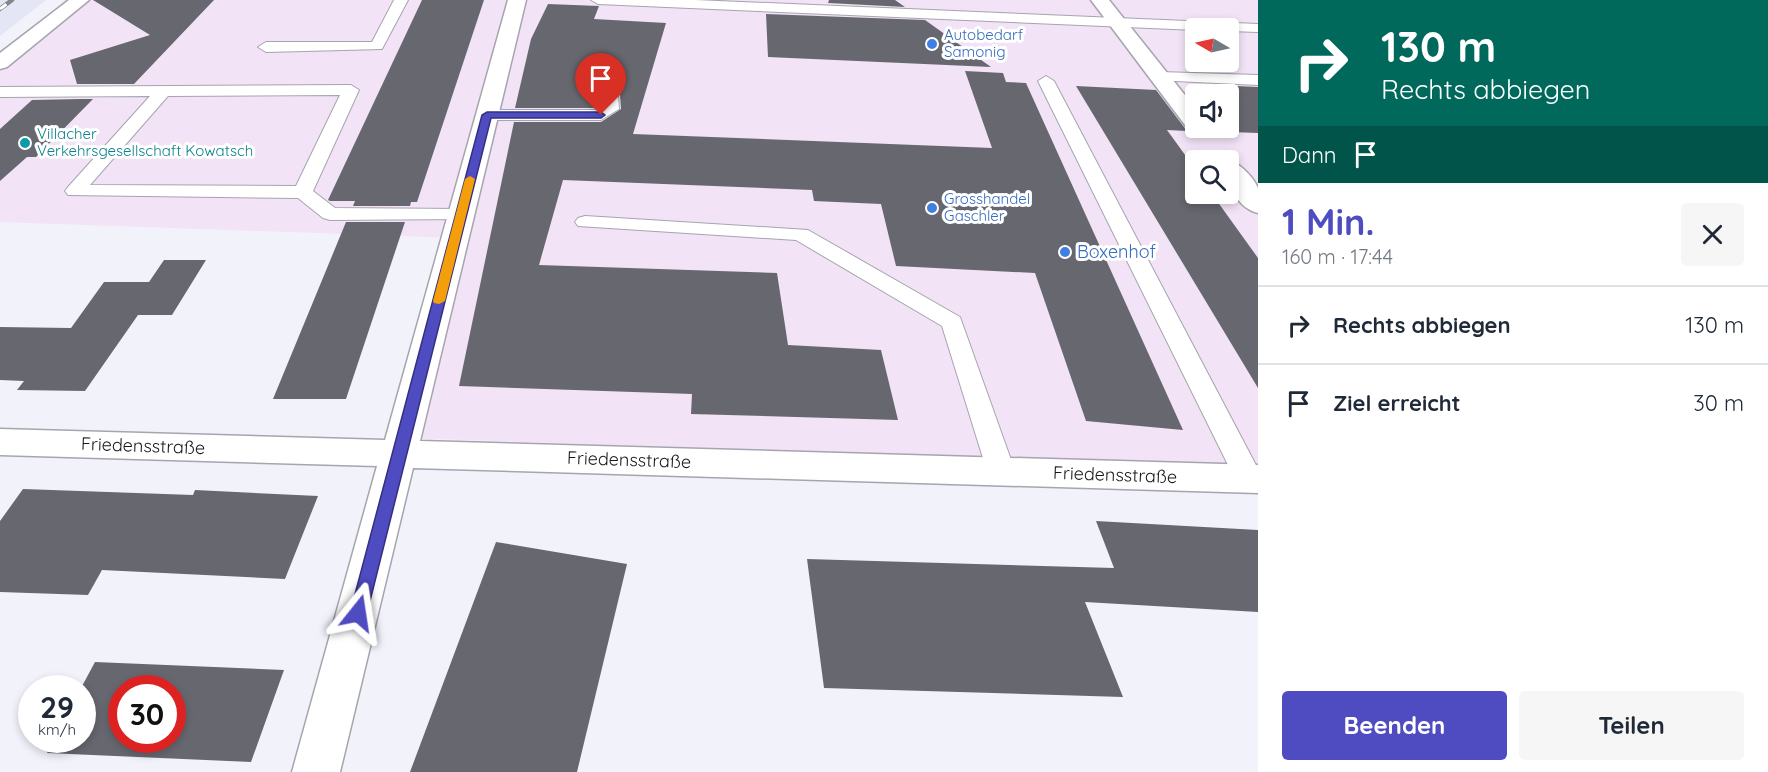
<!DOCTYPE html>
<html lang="de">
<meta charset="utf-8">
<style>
:root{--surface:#fff;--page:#f6f6f7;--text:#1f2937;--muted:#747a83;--line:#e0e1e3;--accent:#4f4cc2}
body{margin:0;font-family:Quicksand,sans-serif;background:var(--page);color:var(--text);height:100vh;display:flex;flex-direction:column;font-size:22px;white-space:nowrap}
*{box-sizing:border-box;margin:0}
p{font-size:20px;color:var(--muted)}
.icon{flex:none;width:33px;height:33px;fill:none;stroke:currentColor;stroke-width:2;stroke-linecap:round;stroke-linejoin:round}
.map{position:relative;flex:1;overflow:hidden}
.sheet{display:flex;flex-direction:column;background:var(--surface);width:510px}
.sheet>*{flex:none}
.top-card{background:#00695c;color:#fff;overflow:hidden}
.needle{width:39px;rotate:279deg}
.buttons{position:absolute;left:1185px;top:18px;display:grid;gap:12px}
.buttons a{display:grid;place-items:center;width:54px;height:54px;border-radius:6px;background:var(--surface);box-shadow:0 3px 9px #0003;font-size:30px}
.speed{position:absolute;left:18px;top:675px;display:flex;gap:12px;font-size:30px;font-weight:700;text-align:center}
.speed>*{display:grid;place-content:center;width:78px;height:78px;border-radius:50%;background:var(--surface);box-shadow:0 3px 9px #0003;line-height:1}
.speed small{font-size:15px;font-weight:400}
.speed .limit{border:9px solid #d22;background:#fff;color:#111}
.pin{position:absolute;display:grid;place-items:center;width:51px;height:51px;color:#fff;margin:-62px -26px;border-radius:50% 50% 50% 0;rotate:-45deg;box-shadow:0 0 6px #0007}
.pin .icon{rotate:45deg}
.me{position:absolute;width:66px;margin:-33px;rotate:15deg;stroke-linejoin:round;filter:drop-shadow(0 0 4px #0008)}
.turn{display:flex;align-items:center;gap:21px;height:126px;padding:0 24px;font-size:27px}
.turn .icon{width:78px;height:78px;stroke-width:2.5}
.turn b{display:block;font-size:42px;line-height:51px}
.then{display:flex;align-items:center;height:57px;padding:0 24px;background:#0003;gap:12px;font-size:22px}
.round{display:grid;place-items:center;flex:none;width:63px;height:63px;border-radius:6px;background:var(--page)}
.head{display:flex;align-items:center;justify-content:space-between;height:102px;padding:0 24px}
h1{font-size:36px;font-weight:700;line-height:45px;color:var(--accent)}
.primary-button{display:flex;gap:12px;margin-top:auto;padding:12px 24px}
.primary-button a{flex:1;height:69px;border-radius:6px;background:var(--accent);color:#fff;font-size:24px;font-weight:700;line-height:69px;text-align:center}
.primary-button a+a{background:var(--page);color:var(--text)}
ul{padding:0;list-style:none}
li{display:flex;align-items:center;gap:18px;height:78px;padding:0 24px;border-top:2px solid var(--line)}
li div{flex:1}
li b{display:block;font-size:22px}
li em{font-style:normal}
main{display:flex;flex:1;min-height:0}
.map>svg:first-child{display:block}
.industrial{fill:#f2e3f6;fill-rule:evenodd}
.built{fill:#e4e5f5}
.building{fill:#67686f;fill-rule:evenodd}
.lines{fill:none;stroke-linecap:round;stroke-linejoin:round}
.service-casing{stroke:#a5a5ae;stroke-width:2}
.minor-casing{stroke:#a5a5ae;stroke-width:3}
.tertiary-casing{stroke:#a5a5ae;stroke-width:3}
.service{fill:#fff;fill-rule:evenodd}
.minor{fill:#fff;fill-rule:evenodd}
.tertiary{fill:#fff;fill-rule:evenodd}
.rail-casing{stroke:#85858b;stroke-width:4.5}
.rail{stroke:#fff;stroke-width:3;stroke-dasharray:8;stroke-linecap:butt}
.route{fill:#4f4cc2;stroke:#33317e;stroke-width:1.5}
.slow{fill:#f59e0b}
.shop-dot{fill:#3f7fe0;stroke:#fff;stroke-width:2}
.culture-dot{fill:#0f9aa8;stroke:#fff;stroke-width:2}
.labels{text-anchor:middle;stroke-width:6;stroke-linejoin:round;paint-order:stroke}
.far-shop-label{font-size:15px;fill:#366cbe;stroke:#fff;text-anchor:start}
.far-culture-label{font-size:15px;fill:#0d838f;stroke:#fff;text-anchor:start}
.shop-label{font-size:18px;fill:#366cbe;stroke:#fff;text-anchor:start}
.street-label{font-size:18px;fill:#17171a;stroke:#fff}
</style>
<main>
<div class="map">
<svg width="1258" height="772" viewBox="0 0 1258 772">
<rect width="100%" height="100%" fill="#f2f2fb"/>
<path class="industrial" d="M 65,0 L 1258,0 L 1258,467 L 409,438 L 458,238 L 0,222 L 0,58 ZM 1196,28 L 1228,28 L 1228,62 L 1196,62 ZM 1196,94 L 1228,94 L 1228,128 L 1196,128 ZM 1196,160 L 1228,160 L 1228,194 L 1196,194 Z"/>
<path class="built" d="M 0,0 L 46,0 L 0,36 Z"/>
<path class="building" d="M 93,0 L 214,0 L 134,84 L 77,84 L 70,60 L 150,35 Z
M 422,0 L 484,0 L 417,202 L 411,202 L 410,206 L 353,206 L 355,201 L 330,201 L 328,200 Z
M 829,0 L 895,0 L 905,7 L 828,3 Z
M 548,4 L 599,6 L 594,19 L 666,23 L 633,134 L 992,148 L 965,71 L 1003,73 L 1006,82 L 1026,83 L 1183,430 L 1086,421 L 1035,273 L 896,266 L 881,204 L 814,201 L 812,190 L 563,180 L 539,265 L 777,273 L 788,345 L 881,350 L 898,420 L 691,414 L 692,394 L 459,386 L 514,122 L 601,122 L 621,109 L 620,95 L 611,88 L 601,93 L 600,106 L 596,108 L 515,108 L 531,39 Z
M 766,14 L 925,20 L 991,67 L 768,57 Z
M 1193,84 L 1258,87 L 1258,133 L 1202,131 L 1206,131 L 1206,128 L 1228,128 L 1228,94 L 1196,94 L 1196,105 L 1185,91 L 1200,92 Z
M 1076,86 L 1156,90 L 1187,131 L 1167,130 L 1196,170 L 1196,194 L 1212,194 L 1258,258 L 1258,388 Z
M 81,99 L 93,99 L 36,157 L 27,157 L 0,181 L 0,129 L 32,100 Z
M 346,222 L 405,222 L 346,399 L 273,399 Z
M 164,260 L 206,260 L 172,315 L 138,315 L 85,391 L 17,390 L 24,381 L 0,380 L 0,327 L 71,328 L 104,282 L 149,282 Z
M 23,489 L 193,495 L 195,490 L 318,496 L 285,579 L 102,570 L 88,595 L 0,592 L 0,521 Z
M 1096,521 L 1258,530 L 1258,612 L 1085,602 L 1123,697 L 824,688 L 807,559 L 1114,568 Z
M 496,542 L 627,564 L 577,772 L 410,772 Z
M 95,662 L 284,670 L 251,762 L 47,753 L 54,740 L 82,740 L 81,688 ZM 122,688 L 172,688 L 172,740 L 122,740 Z"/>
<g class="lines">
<g class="service-casing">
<path id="service" d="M 394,0 L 408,0 L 382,49 L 266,52 L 258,47 L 266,42 L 372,42 Z
M 591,0 L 695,0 L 1258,24 L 1258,32 L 1228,31 L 1228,28 L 1196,30 L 598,4 Z
M 1160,72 L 1258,75 L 1258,85 L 1154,80 L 1152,77 Z
M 1046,76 L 1054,81 L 1258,469 L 1258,487 L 1249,490 L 1239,487 L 1235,479 L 1038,81 Z
M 351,85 L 359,90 L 313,191 L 335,208 L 461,209 L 468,211 L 471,215 L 468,219 L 330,220 L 323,218 L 298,198 L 68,195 L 65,191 L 68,187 L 150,96 L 0,97 L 0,87 ZM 340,95 L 296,186 L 90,185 L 168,96 Z
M 610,90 L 618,95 L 619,109 L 601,120 L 487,120 L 478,115 L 487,110 L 597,110 L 602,107 L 602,95 Z
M 585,216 L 808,230 L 960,317 L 1015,471 L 1011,479 L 1001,482 L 991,479 L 987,471 L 942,326 L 796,240 L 578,226 L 575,222 L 578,218 Z"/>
</g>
<g class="minor-casing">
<path id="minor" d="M 508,0 L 526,0 L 420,441 L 1258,465 L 1258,493 L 413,468 L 340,772 L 292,772 L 377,466 L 0,455 L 0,429 L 385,440 Z
M 1091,0 L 1109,0 L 1196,109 L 1196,128 L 1204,129 L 1188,129 Z
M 1225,160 C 1237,160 1253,176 1258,188 C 1258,194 1258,206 1258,213 C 1234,207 1228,181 1228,160 Z"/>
</g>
<g class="tertiary-casing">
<path id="tertiary" d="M 69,0 L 89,0 L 7,67 L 0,69 L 0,53 Z"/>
</g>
<use href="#service" class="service"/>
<use href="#minor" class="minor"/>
<use href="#tertiary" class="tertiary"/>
<g class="rail-casing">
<path id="rail" d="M 0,9 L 12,0"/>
</g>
<use href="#rail" class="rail"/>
</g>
<path class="route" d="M 487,112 L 601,112 L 605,115 L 601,118 L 491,118 L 367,613 L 365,618 L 358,621 L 352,618 L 350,613 L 482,115 Z"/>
<path class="slow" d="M 470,176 L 475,179 L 445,301 L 439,304 L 434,303 L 433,301 L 465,179 Z"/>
<g class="shop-dot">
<circle cx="932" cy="44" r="6"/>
<circle cx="932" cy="208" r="6"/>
<circle cx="1065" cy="252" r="6"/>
</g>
<circle class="culture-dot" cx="25" cy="143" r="6"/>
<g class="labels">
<g class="far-shop-label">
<text x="944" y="40">Autobedarf<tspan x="944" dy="17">Samonig</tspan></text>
<text x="944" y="204">Grosshandel<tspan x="944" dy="17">Gaschler</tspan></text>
</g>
<g class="far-culture-label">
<text x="37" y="139">Villacher<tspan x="37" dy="17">Verkehrsgesellschaft Kowatsch</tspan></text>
</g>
<g class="shop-label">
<text x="1077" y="258">Boxenhof</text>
</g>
<g class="street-label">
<text transform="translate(143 446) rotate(2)" y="6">Friedensstraße</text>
<text transform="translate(629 460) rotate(2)" y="6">Friedensstraße</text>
<text transform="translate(1115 475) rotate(2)" y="6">Friedensstraße</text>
</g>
</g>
</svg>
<div class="buttons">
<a><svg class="needle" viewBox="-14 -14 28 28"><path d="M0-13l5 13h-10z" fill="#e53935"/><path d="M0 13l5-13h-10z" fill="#747a83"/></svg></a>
<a><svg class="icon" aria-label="sound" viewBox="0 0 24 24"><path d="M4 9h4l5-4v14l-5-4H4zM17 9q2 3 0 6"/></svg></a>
<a><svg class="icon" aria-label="search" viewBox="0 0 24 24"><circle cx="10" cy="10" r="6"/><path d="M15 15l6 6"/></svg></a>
</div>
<div class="speed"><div>29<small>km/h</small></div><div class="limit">30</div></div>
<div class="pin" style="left:601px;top:115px;background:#d93025"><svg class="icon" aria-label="arrive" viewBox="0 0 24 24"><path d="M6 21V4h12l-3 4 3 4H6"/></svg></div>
<svg class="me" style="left:358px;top:613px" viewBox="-20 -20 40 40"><path d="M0-17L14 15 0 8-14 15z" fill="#4f4cc2" stroke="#fff" stroke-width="4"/></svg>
</div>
<section class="sheet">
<div class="top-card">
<div class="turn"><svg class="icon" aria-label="right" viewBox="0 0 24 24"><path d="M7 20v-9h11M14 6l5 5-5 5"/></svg><div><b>130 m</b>Rechts abbiegen</div></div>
<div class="then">Dann<svg class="icon" aria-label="arrive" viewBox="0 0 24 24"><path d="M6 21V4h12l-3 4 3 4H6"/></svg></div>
</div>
<div class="head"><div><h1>1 Min.</h1><p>160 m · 17:44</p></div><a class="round"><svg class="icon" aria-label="close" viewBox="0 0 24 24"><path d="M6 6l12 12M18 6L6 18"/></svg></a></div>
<ul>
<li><svg class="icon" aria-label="right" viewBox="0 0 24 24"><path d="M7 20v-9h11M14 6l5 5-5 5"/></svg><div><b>Rechts abbiegen</b></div><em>130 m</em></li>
<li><svg class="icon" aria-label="arrive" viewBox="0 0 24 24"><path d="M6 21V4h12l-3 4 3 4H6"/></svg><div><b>Ziel erreicht</b></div><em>30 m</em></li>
</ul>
<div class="primary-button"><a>Beenden</a><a>Teilen</a></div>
</section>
</main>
